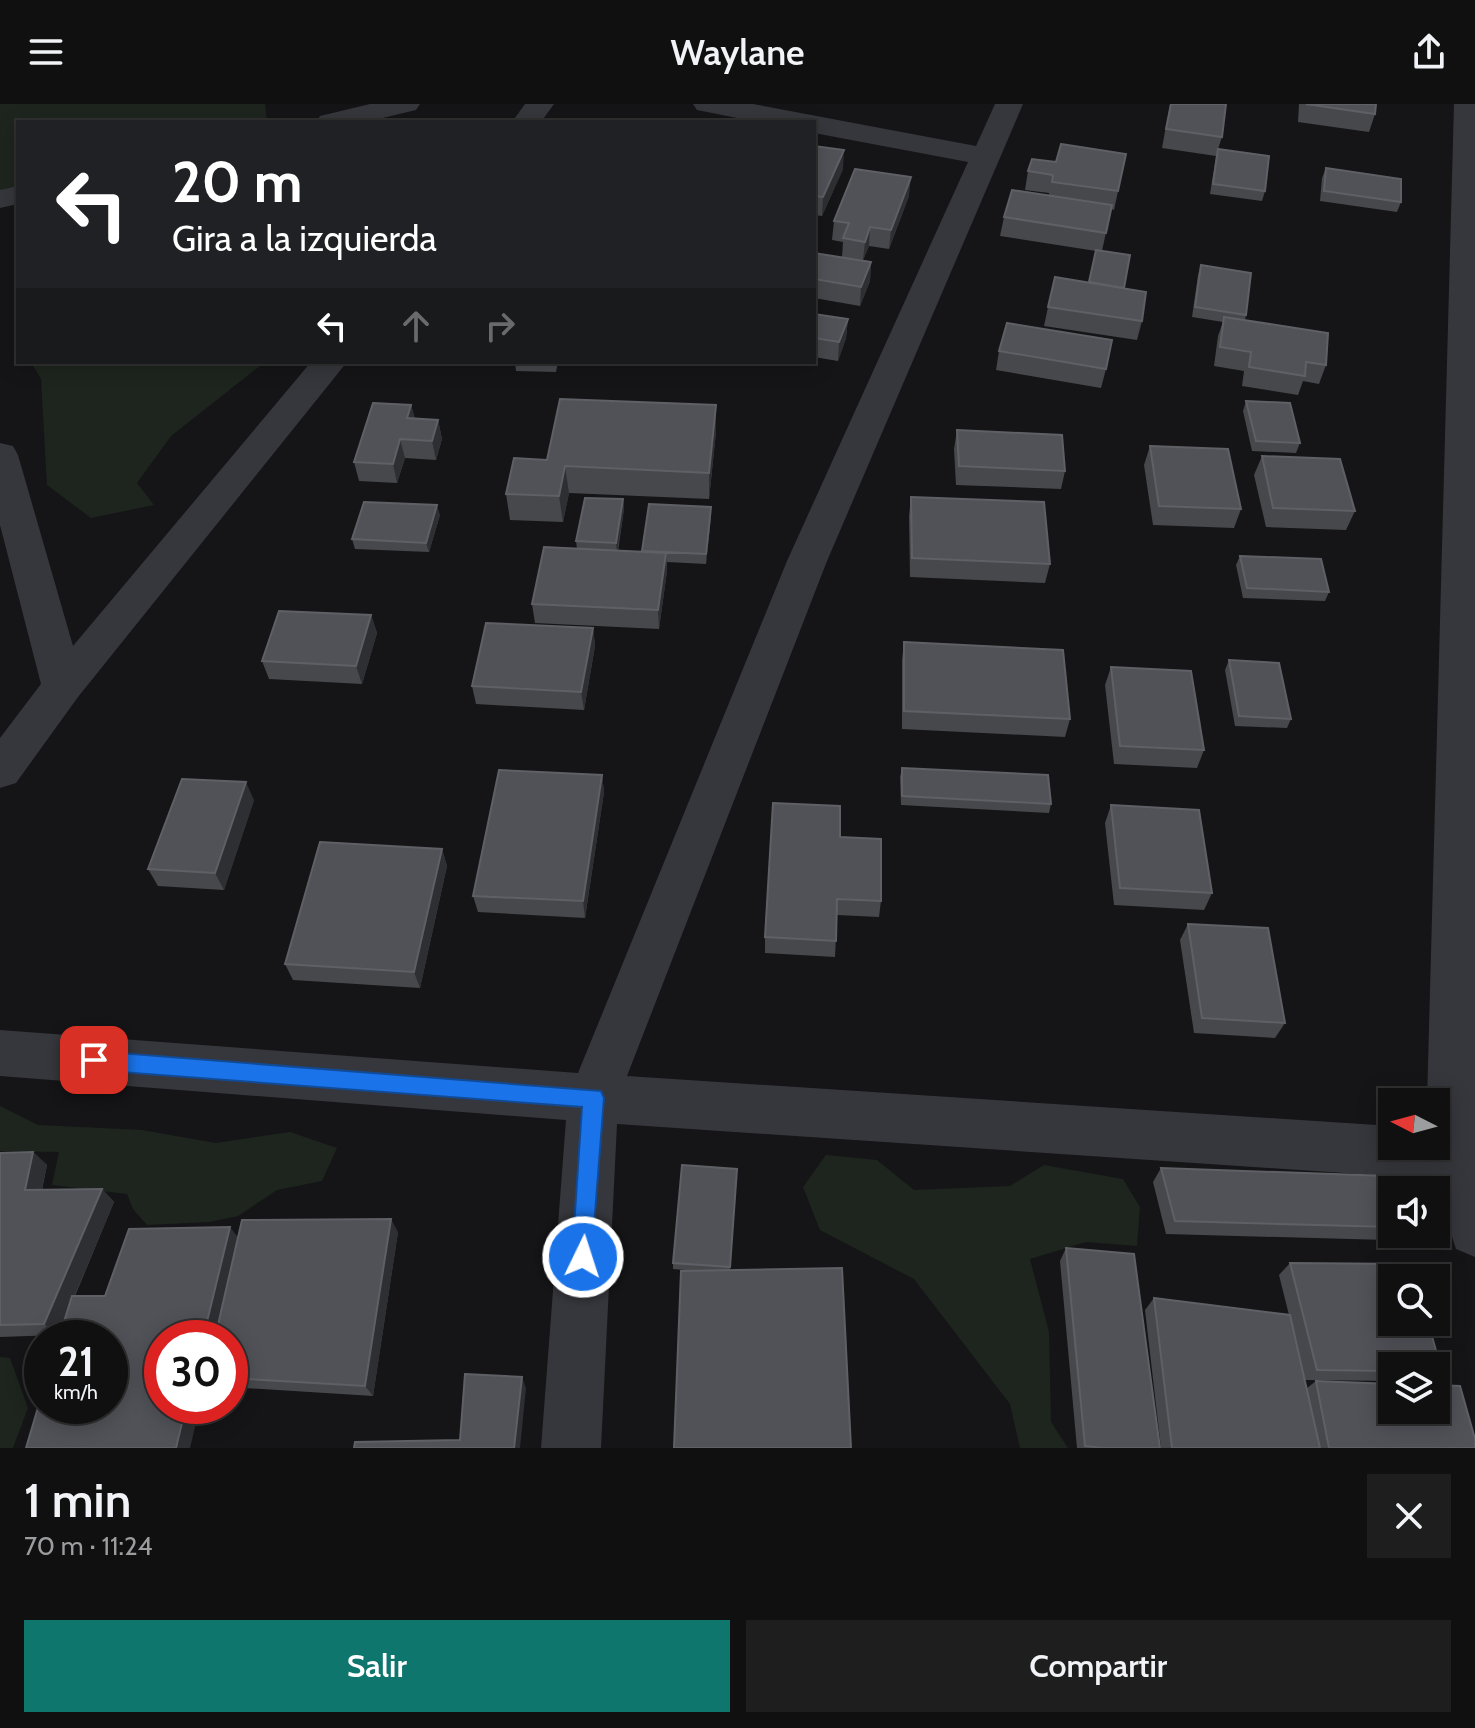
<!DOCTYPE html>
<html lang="es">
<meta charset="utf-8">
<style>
:root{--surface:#101011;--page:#1e1e1f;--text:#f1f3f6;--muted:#9c9d9f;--line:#303031;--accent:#0f766e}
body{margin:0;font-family:Cabin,sans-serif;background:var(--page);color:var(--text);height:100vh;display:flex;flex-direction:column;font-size:30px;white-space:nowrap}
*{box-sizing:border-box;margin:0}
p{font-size:26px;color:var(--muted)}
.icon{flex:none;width:44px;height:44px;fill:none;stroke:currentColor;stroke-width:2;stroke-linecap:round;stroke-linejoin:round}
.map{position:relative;height:1344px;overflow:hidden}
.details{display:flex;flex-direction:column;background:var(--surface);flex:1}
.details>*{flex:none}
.banner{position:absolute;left:16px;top:16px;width:800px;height:244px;border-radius:0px;box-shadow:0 4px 20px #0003,0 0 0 2px var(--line);background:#202124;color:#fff;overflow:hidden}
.needle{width:52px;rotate:276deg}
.controls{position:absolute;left:1378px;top:984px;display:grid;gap:16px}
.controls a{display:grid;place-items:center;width:72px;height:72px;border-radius:0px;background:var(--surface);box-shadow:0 4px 20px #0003,0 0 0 2px var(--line);font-size:40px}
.speed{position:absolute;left:24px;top:1216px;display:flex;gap:16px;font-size:40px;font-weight:700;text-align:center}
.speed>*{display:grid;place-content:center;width:104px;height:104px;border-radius:50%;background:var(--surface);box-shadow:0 4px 20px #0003,0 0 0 2px var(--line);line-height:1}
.speed small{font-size:20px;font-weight:400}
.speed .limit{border:12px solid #d22;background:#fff;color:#111}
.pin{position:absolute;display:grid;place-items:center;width:68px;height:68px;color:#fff;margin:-34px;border-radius:16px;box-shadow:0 4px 12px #0006}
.me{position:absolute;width:88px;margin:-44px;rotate:4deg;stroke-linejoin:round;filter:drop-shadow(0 0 6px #0008)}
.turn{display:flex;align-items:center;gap:28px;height:168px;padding:0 24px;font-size:36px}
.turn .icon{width:104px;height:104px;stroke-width:2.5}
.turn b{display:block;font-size:56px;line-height:68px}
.lanes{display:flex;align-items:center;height:76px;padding:0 24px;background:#0003;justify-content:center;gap:40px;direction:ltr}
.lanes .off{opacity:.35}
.round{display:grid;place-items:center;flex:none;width:84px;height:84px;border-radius:0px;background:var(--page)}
.headline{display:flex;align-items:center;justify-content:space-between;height:136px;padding:0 24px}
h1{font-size:48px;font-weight:600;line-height:60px}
.action{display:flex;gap:16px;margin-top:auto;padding:16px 24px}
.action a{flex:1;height:92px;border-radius:0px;background:var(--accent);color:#fff;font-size:32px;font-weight:600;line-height:92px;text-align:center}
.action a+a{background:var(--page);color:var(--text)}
header{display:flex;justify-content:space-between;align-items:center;height:104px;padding:0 24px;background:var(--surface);font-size:36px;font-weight:600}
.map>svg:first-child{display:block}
.green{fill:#1d251e}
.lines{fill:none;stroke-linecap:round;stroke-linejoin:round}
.street{fill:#36373c;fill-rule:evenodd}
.wall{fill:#46484c}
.shaded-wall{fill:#2e2f32}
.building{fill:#515258;stroke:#5e6066;stroke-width:2}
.route{fill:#1a73e8;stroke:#114b97;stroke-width:2}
</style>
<header><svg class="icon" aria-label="menu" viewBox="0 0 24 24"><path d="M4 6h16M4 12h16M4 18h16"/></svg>Waylane<svg class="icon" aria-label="share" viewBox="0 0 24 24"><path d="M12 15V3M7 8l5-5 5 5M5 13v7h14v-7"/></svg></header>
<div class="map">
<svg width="1475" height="1344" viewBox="0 0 1475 1344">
<rect width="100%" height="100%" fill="#151517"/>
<path class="green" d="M 0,0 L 265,0 L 267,18 L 18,18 L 18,98 L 0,91 Z
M 31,258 L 265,258 L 171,332 L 137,379 L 154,401 L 91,414 L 47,381 L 41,275 Z
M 0,1002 L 38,1021 L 142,1026 L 216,1039 L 290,1028 L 337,1044 L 322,1077 L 277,1086 L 238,1112 L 209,1118 L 147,1121 L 133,1105 L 127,1090 L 52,1081 L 59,1048 L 0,1047 Z
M 826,1051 L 877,1056 L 914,1086 L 1010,1082 L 1044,1061 L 1123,1075 L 1140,1103 L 1137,1142 L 1086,1138 L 1030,1155 L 1049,1228 L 1051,1318 L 1068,1344 L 1020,1344 L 1010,1300 L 914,1175 L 820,1126 L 803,1083 Z
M 0,1253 L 10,1254 L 28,1304 L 13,1344 L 0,1344 Z"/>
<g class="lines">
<path class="street" d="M 370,0 L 420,0 L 416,6 L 366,18 L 316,18 L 320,12 Z
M 525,0 L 554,0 L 541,18 L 512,18 Z
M 693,0 L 753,0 L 976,42 L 995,0 L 1023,0 L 827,457 L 627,972 L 1392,1022 L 1392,1042 L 1436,1042 L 1436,998 L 1427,998 L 1454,0 L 1475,0 L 1475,1153 L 1456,1145 L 1433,1075 L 617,1020 L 601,1344 L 541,1344 L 566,1016 L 0,972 L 0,926 L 578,969 L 787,457 L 968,58 L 814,29 L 814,18 L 757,18 L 697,6 Z
M 18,82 L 18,100 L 0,104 L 0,86 Z
M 311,258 L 347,258 L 78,593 L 16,679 L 0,684 L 0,634 L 41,580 L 0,421 L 0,339 L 13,342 L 18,351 L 73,542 Z"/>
</g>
<path class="wall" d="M 1170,0 L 1226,0 L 1222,33 L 1218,45 L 1265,87 L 1262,97 L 1210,90 L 1216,52 L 1162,44 Z
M 1299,0 L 1376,0 L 1375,10 L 1369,28 L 1298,18 Z
M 814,42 L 843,65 L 822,112 L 814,111 Z
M 1126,50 L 1114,106 L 1111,105 L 1102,147 L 1142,217 L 1137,236 L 1044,222 L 1048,203 L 1089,178 L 1096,147 L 1000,132 L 1004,113 L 1049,91 L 1049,89 L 1025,86 L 1028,67 L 1056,58 Z
M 1326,64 L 1401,98 L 1397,108 L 1320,97 L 1322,74 Z
M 909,92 L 889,145 L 869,142 L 863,156 L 842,153 L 843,138 L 832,136 L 834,117 Z
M 814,149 L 871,158 L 870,177 L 860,202 L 814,194 Z
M 1201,161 L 1246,211 L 1245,216 L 1326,261 L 1319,280 L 1303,277 L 1298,291 L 1242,282 L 1244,267 L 1214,262 L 1218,232 L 1223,218 L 1192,213 L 1198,171 Z
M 814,210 L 848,215 L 846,234 L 838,257 L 814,253 Z
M 999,247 L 1106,265 L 1101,284 L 996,266 Z
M 515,258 L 558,258 L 556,268 L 516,267 Z
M 1246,297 L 1300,339 L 1296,349 L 1252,347 L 1243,307 Z
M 411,301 L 415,315 L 438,316 L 442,335 L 436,356 L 405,354 L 397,379 L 359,377 L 354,358 Z
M 716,301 L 716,328 L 709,395 L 569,389 L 563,418 L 510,416 L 506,390 L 547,356 Z
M 957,326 L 1065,367 L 1061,385 L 956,381 L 954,345 Z
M 1150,342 L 1241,405 L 1234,424 L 1153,421 L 1144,361 Z
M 1262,352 L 1355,407 L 1346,426 L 1266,423 L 1254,371 Z
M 911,393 L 1050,460 L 1045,479 L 910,473 L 909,412 Z
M 623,395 L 624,405 L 618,447 L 642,448 L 711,403 L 711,413 L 706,460 L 667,458 L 667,467 L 659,525 L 535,519 L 532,500 L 577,445 L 576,437 Z
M 440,411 L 429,448 L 355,445 L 352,435 Z
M 1240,452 L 1329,488 L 1325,497 L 1243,494 L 1236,461 Z
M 371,511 L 377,529 L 362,580 L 269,575 L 262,557 Z
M 593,524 L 595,542 L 584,606 L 476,600 L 472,582 Z
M 904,538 L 1070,615 L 1065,633 L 902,625 L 902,556 Z
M 1229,556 L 1291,615 L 1287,624 L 1235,622 L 1225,566 Z
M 1111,563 L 1204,646 L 1197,664 L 1114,660 L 1105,581 Z
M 902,664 L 1051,700 L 1049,709 L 901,701 L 900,673 Z
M 602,671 L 604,688 L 585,814 L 478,808 L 473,792 Z
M 254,696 L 224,786 L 158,782 L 148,765 Z
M 1111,701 L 1212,789 L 1204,806 L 1114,801 L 1105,719 Z
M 840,733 L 881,797 L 879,813 L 837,811 L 835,853 L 765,849 L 765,833 Z
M 442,745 L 447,762 L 420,884 L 293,876 L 285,860 Z
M 1188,820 L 1285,919 L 1275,934 L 1194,929 L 1180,836 Z
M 33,1048 L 47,1061 L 42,1086 L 102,1085 L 114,1098 L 75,1192 L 105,1192 L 238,1132 L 398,1128 L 373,1292 L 230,1283 L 230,1234 L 162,1234 L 64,1217 L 58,1231 L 0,1233 L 0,1049 Z
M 1161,1064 L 1392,1091 L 1392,1130 L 1386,1136 L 1166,1130 L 1153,1078 Z
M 737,1072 L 730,1166 L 696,1167 L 673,1165 L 673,1159 Z
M 1066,1144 L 1160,1344 L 1077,1344 L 1060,1157 Z
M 1290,1159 L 1412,1160 L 1416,1174 L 1392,1174 L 1392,1218 L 1428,1218 L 1442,1268 L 1436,1272 L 1436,1262 L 1392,1262 L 1392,1277 L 1305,1276 L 1307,1284 L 1316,1277 L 1392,1280 L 1392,1306 L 1436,1306 L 1436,1281 L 1460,1282 L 1475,1335 L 1475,1344 L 1161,1344 L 1145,1206 L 1154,1194 L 1289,1211 L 1279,1171 Z"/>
<path class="shaded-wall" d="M 844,46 L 843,65 L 822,112 L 823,93 Z
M 911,73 L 909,92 L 889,145 L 891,126 Z
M 870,123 L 869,142 L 863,156 L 865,138 Z
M 871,158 L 870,177 L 860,202 L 861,183 Z
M 848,215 L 846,234 L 838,257 L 839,238 Z
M 411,301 L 416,320 L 407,314 Z
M 716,301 L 716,328 L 709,395 L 709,369 Z
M 438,316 L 442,335 L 436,356 L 432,337 Z
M 400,335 L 405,354 L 397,379 L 393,360 Z
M 565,362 L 569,389 L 563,418 L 559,392 Z
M 623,395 L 624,405 L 617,449 L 616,439 Z
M 437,401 L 440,411 L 429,448 L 426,439 Z
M 711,403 L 711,413 L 706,460 L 706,450 Z
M 666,449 L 667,467 L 659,525 L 658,506 Z
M 371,511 L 377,529 L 362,580 L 356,562 Z
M 593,524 L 595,542 L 584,606 L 581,588 Z
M 602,671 L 604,688 L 585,814 L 583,797 Z
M 246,678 L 254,696 L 224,786 L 215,769 Z
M 442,745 L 447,762 L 420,884 L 414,868 Z
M 33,1048 L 47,1061 L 39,1099 L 25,1086 Z
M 102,1085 L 114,1098 L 58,1231 L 44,1220 Z
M 391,1115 L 398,1128 L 373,1292 L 365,1282 Z
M 230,1123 L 240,1136 L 217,1234 L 203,1234 Z
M 522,1273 L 526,1284 L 520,1344 L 514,1344 Z
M 186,1302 L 200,1302 L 190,1344 L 176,1344 Z"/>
<path class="building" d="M 1171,0 L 1226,0 L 1222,33 L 1166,25 Z
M 1306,0 L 1376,0 L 1375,10 Z
M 1061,40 L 1126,50 L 1118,87 L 1052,78 L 1053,71 L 1028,67 L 1032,55 L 1056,58 Z
M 814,42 L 844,46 L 823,93 L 814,92 Z
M 1218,45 L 1269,52 L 1265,87 L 1213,80 Z
M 1326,64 L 1401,75 L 1401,98 L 1324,87 Z
M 855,65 L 911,73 L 891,126 L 870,123 L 865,138 L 843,134 L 849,119 L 834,117 Z
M 1012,86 L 1112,101 L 1106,129 L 1004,113 Z
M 1096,146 L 1130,151 L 1124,184 L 1089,178 Z
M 814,149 L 871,158 L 861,183 L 814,175 Z
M 1201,161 L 1251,169 L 1246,211 L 1195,203 Z
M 1055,173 L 1146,188 L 1142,217 L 1048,203 Z
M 814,210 L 848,215 L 839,238 L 814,234 Z
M 1224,213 L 1328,229 L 1326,261 L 1306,258 L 1305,272 L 1249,263 L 1251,248 L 1220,243 Z
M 1007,219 L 1112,236 L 1106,265 L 999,247 Z
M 560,295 L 716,301 L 709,369 L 565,362 L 559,392 L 506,390 L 514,354 L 547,356 Z
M 1246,297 L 1290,299 L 1300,339 L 1256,337 Z
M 373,299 L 411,301 L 407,314 L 438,316 L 432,337 L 400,335 L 393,360 L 354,358 Z
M 957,326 L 1062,331 L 1065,367 L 959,362 Z
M 1150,342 L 1228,345 L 1241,405 L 1159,402 Z
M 1262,352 L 1340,355 L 1355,407 L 1273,404 Z
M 911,393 L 1044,398 L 1050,460 L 912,454 Z
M 585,394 L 623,395 L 616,439 L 576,437 Z
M 364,398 L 437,401 L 426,439 L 352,435 Z
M 649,400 L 711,403 L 706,450 L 642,447 Z
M 544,443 L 666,449 L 658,506 L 532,500 Z
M 1240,452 L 1321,455 L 1329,488 L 1247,484 Z
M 279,507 L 371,511 L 356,562 L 262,557 Z
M 486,519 L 593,524 L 581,588 L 472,582 Z
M 904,538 L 1063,546 L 1070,615 L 904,607 Z
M 1229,556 L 1279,559 L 1291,615 L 1239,612 Z
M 1111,563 L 1191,567 L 1204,646 L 1120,642 Z
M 902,664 L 1048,671 L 1051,700 L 902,692 Z
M 499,666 L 602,671 L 583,797 L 473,792 Z
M 182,675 L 246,678 L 215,769 L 148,765 Z
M 773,699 L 840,702 L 840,733 L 881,735 L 881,797 L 837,795 L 836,837 L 765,833 Z
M 1111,701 L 1199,706 L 1212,789 L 1120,784 Z
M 320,738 L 442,745 L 414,868 L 285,860 Z
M 1188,820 L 1268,824 L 1285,919 L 1202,914 Z
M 33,1048 L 25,1086 L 102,1085 L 44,1220 L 0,1221 L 0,1049 Z
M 682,1061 L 737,1065 L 730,1163 L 673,1159 Z
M 1161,1064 L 1388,1072 L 1392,1091 L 1392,1123 L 1175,1117 Z
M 391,1115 L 365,1282 L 230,1274 L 230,1234 L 215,1234 L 242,1116 Z
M 230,1123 L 203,1234 L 162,1234 L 162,1302 L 186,1302 L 176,1344 L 26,1344 L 42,1290 L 42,1302 L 110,1302 L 110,1234 L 59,1234 L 72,1192 L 105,1192 L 129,1125 Z
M 1066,1144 L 1134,1150 L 1160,1344 L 1104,1344 L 1085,1342 Z
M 1290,1159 L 1412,1160 L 1416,1174 L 1392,1174 L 1392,1218 L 1428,1218 L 1442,1268 L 1436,1268 L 1436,1262 L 1392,1262 L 1392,1267 L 1317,1266 Z
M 842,1164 L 851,1344 L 674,1344 L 681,1167 Z
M 1154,1194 L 1290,1211 L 1320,1344 L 1172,1344 Z
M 465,1270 L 522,1273 L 514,1344 L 354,1344 L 355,1338 L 460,1336 Z
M 1316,1277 L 1392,1280 L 1392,1306 L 1436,1306 L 1436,1281 L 1460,1282 L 1475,1335 L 1475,1344 L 1329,1344 Z"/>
<path class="route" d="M 94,947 L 601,987 L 604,994 L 591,1161 L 583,1165 L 575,1161 L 572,1153 L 582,1003 L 94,966 L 86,963 L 83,956 L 86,949 Z"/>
</svg>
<div class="controls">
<a><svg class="needle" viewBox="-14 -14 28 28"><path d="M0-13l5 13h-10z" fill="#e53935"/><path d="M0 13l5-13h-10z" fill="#9c9d9f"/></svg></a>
<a><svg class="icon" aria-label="sound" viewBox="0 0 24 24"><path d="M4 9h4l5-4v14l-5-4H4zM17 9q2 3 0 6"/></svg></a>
<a><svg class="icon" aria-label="search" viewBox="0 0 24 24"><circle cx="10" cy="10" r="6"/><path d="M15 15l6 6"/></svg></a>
<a><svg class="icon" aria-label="layers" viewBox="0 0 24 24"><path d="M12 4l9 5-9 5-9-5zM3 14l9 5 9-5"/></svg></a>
</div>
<div class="speed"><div>21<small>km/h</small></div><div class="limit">30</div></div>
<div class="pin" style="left:94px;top:956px;background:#d93025"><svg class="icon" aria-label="arrive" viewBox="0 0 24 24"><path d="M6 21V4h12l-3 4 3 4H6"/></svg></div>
<svg class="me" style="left:583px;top:1153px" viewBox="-20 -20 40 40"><circle r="17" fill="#1a73e8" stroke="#fff" stroke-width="3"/><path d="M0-11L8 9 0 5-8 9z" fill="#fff"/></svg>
<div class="banner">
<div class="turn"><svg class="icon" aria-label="left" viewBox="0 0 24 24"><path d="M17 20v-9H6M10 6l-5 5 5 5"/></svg><div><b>20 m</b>Gira a la izquierda</div></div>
<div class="lanes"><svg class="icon" aria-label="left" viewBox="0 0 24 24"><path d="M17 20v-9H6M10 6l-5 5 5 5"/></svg><svg class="icon off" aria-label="ahead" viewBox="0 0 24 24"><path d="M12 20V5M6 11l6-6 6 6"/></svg><svg class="icon off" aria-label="right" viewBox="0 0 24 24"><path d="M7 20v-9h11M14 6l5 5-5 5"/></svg></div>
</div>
</div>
<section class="details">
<div class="headline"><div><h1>1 min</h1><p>70 m · 11:24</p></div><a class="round"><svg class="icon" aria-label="close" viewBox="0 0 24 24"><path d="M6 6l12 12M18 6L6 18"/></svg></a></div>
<div class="action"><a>Salir</a><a>Compartir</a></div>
</section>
